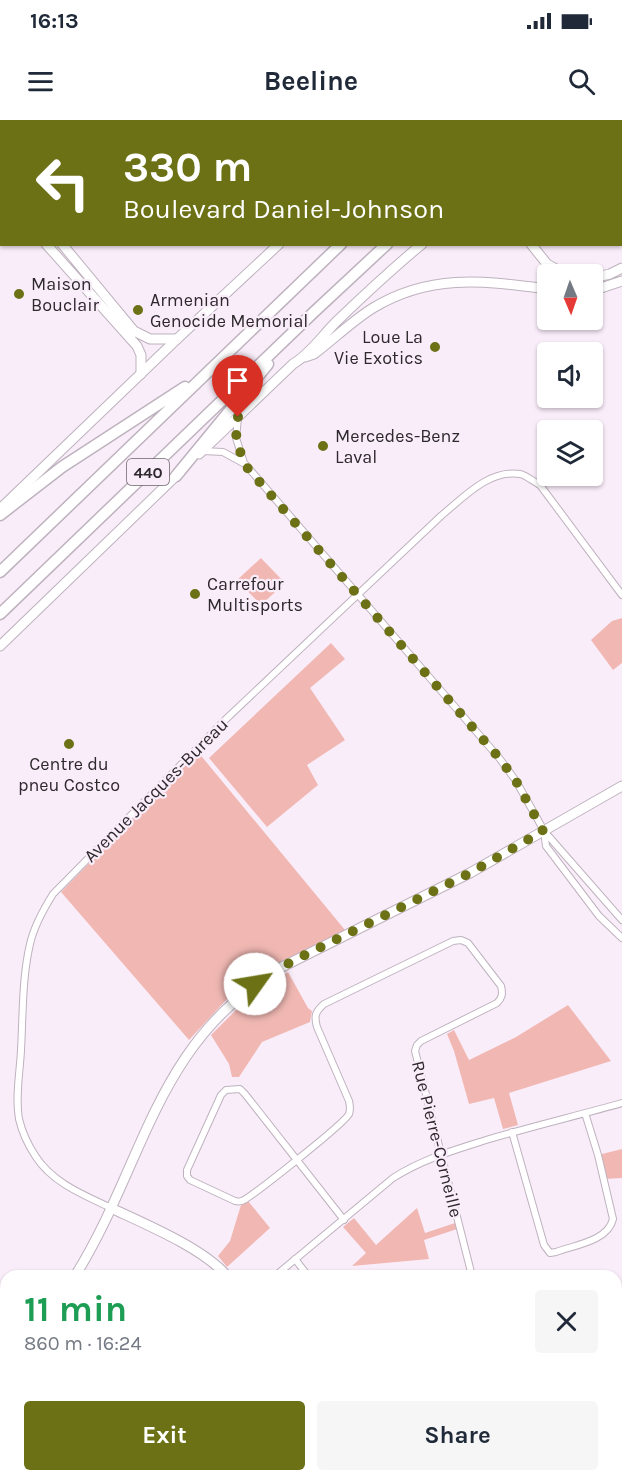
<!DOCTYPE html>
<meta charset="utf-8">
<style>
:root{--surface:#fff;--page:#f6f6f7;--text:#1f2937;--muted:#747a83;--accent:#6c7116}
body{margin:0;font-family:Karla,sans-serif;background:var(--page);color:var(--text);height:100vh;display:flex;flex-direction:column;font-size:22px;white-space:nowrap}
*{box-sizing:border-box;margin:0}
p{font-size:20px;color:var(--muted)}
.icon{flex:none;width:33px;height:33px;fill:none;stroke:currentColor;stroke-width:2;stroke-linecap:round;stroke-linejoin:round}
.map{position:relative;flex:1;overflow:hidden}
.panel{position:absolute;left:0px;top:1150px;width:622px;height:212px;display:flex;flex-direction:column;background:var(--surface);border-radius:18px 18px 0 0;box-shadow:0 2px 4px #0004}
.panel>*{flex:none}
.guide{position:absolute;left:0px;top:0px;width:622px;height:126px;box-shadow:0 2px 4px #0004;background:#6c7116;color:#fff;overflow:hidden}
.needle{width:39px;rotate:178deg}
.fabs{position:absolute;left:537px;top:144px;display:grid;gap:12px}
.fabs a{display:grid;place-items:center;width:66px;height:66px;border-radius:6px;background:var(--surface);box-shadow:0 2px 4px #0004;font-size:30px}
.pin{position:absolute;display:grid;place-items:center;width:51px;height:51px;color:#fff;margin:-62px -26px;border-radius:50% 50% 50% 0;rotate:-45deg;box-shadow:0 0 6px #0007}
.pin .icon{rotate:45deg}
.me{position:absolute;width:66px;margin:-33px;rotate:58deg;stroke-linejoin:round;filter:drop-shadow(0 0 4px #0008)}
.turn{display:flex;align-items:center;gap:21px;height:126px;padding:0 24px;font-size:27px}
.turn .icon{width:78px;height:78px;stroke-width:2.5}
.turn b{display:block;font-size:42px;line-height:51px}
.round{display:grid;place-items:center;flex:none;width:63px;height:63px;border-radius:6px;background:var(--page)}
.summary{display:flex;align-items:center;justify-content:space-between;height:102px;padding:0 24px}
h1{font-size:36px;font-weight:700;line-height:45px;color:#1e9e55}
.cta{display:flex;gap:12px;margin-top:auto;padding:12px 24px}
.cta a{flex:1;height:69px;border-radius:6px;background:var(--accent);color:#fff;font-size:24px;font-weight:700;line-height:69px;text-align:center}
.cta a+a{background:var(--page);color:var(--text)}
.status{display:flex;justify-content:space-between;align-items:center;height:42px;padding:0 30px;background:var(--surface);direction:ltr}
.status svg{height:16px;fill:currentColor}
header{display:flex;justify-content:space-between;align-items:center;height:78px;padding:0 24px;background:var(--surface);font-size:27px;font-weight:700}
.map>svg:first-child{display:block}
.green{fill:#f1b8b3}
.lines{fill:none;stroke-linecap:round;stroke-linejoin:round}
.street-casing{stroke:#beb2be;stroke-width:8}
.secondary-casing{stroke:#beb2be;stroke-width:11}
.primary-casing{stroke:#beb2be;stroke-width:11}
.highway-casing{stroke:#beb2be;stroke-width:13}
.street{stroke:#fff;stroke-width:6}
.secondary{stroke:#fff;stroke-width:9}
.primary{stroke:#fff;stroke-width:9}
.highway{stroke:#fff;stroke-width:10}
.route{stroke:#6c7116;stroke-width:10;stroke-dasharray:0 18}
.poi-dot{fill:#6c7116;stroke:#faedfa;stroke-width:2}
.labels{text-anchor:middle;stroke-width:4.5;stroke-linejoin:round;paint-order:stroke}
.shield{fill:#faedfa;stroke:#6a646a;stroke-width:1.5}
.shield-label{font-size:16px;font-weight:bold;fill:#2d292d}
.poi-label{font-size:18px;fill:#2d292d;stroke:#faedfa;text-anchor:start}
.street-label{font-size:18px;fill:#2d292d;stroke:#faedfa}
</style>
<div class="status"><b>16:13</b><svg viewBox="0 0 49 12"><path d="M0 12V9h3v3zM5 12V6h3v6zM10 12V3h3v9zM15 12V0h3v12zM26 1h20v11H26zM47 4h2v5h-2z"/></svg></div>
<header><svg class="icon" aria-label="menu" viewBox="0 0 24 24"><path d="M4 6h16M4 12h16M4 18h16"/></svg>Beeline<svg class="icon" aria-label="search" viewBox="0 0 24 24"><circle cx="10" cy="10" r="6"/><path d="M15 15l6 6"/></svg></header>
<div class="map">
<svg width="622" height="1361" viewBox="0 0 622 1361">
<rect width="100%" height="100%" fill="#faedfa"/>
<path class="green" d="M 261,438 L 285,463 L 261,485 L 237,460 Z
M 622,498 L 622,543 L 613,550 L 591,520 L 612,501 Z
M 331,523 L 345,539 L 310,568 L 345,620 L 307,645 L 318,665 L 267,707 L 209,638 Z
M 198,632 L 345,810 L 262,853 L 229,877 L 189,920 L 61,772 Z
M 288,852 L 308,888 L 312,891 L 310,902 L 262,922 L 239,957 L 232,957 L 229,944 L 211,915 L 241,885 Z
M 568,885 L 611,941 L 509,973 L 518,1005 L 503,1009 L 494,978 L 469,984 L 454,931 L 447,914 L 454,910 L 469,940 L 516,917 Z
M 622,1029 L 622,1058 L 604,1059 L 598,1035 Z
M 248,1081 L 270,1108 L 227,1147 L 218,1136 L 230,1121 L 241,1085 Z
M 417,1088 L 425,1113 L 455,1103 L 457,1109 L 424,1120 L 429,1139 L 352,1146 L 366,1133 L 343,1107 L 354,1098 L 376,1125 Z"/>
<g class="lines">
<g class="street-casing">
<path id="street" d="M 89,2 L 90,0
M 108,2 L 110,0
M 238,298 L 236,318 L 244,343
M 203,331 L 223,332 L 245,344 L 500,639 L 516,661 L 538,700 L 544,711 L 546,726 L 599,796 L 622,818
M 544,711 L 622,800
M 512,1012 L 544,1125 L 550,1133 L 556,1132 C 575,1125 608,1121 613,1099 L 598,1035 L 585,993
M 111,1088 C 84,1075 53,1063 36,1037 C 28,1025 22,1012 19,999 C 15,977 20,952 21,930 C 23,895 22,858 30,824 C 34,806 43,790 53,774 L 225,600 L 442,395 C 463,378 489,349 520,354 C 526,355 534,362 540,365 L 622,475
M 344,1100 L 245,974 L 240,969 L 226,970 L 221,975 L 187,1050 L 187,1056 L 190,1060 L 235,1081 C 240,1082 239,1082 244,1080 C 256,1073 344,1004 349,994 C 350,991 350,985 349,981 L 317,907 C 314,896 315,892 324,884 L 453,821 L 461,820 L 468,823 L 501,866 C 503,874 502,878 497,883 L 421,921 L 417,925 L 415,931 L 472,1156
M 295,1139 L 308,1156
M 275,1156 L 393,1058 C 421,1040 451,1031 483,1021 C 529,1007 576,996 622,983
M 616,1175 L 622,1173"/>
</g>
<g class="secondary-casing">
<path id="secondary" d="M 603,0 L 604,2
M 620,0 L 622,3
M 621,22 L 622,23
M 0,47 L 2,49
M 0,70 L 2,72
M 46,124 L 137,226 L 141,235 L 141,254
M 62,124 L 134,211 L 150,219 L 177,219
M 111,1088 C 145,1104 203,1128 227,1156
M 75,1156 C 146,1042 154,922 282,847 L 470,753 L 622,666
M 0,1247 L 6,1240
M 165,1356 L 181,1361
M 374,1356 L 377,1361
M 352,1361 L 355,1356"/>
</g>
<g class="primary-casing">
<path id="primary" d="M 421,2 L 422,0
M 434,2 L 436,0
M 587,2 L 589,0
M 596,2 L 598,0
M 531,124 L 547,144 L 565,154
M 592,158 L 610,154 L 622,148
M 592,171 L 622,161
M 305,237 L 314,234 C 334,219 352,201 373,188 C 431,153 484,161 548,169
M 199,334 L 293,244 C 310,234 322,216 336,202 C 364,175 392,149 422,124
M 0,389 L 177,219 L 279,124
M 0,526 L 180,352
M 0,1286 L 6,1290"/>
</g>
<g class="highway-casing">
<path id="highway" d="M 492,2 L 494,0
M 545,2 L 547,0
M 176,356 L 268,244
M 0,395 L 62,347 L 185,267
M 0,452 L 341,124
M 0,494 L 314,192 L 387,124
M 0,1317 L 6,1321
M 72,1356 L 83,1361
M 137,1356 L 149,1361"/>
</g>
<use href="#street" class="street"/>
<use href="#secondary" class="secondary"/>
<use href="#primary" class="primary"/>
<use href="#highway" class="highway"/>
</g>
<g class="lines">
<path class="route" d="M 238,297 L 236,318 L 244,344 L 500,639 L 516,661 L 543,711 L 470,753 L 291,842 L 255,864"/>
</g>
<g class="poi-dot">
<circle cx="19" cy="174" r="6"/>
<circle cx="138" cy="190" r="6"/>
<circle cx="435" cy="227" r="6"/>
<circle cx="323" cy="326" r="6"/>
<circle cx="195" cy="474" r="6"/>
<circle cx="69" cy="624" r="6"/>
</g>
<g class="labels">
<rect class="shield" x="127" y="339" width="42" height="26" rx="4.5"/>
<g class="shield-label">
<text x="148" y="358">440</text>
</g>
<g class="poi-label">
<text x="31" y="170">Maison<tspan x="31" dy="21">Bouclair</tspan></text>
<text x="150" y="186">Armenian<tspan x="150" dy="21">Genocide Memorial</tspan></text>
<text x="423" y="223" text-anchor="end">Loue La<tspan x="423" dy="21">Vie Exotics</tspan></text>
<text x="335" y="322">Mercedes-Benz<tspan x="335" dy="21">Laval</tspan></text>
<text x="207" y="470">Carrefour<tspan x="207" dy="21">Multisports</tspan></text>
<text x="69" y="650" text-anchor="middle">Centre du<tspan x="69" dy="21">pneu Costco</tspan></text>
</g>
<g class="street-label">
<text transform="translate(156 670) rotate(-45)" y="6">Avenue Jacques-Bureau</text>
<text transform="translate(437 1019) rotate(76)" y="6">Rue Pierre-Corneille</text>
</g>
</g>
</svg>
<div class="fabs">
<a><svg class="needle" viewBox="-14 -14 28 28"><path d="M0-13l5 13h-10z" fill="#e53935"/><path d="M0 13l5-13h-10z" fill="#747a83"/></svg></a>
<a><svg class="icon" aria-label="sound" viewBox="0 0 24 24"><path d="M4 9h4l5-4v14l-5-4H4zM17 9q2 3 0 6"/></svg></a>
<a><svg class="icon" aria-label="layers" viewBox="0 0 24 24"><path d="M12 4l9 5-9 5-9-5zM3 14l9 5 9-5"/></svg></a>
</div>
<div class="pin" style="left:238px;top:297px;background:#d93025"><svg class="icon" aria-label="arrive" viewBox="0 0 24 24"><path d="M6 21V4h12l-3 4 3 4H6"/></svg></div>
<svg class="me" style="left:255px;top:864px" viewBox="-20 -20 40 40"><circle r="19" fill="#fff"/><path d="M0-13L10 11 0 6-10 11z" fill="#6c7116"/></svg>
<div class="guide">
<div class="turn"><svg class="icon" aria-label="left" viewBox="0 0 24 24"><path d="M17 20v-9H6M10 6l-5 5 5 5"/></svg><div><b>330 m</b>Boulevard Daniel-Johnson</div></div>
</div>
<section class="panel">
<div class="summary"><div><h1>11 min</h1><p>860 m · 16:24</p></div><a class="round"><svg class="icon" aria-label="close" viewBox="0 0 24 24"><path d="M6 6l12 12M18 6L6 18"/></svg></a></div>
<div class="cta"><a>Exit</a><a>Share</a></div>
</section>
</div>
